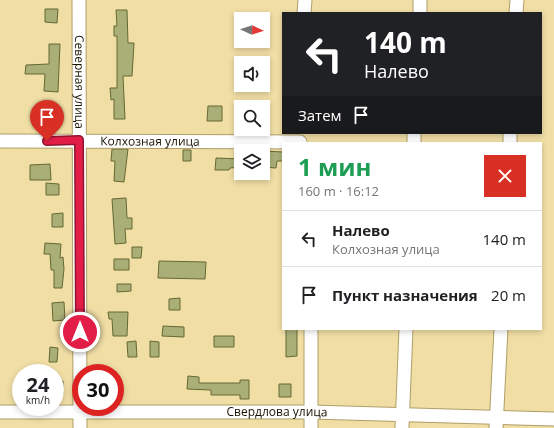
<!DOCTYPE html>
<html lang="ru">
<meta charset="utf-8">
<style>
:root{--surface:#fff;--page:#f6f6f6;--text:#202124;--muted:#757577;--line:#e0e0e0}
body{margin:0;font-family:"Open Sans",sans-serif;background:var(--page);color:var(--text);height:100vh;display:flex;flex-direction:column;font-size:15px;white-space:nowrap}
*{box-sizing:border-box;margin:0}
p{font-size:13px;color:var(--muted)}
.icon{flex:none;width:22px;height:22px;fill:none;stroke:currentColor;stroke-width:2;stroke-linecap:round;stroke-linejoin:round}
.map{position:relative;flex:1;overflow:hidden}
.sheet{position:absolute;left:282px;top:142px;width:260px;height:188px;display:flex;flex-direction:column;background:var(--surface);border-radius:0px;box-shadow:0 2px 6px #0003}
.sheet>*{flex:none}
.guide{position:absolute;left:282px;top:12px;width:260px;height:122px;border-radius:0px;box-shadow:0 2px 6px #0003;background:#202124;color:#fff;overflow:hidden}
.needle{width:26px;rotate:94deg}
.controls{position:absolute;left:234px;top:12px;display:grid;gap:8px}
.controls a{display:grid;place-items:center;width:36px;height:36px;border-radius:0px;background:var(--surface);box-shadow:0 2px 6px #0003;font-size:20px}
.speed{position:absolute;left:12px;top:364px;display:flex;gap:8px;font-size:20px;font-weight:700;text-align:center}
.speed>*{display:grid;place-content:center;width:52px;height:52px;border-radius:50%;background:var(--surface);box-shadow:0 2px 6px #0003;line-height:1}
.speed small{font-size:10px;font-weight:400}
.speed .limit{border:6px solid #d22;background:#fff;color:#111}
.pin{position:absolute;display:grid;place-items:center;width:34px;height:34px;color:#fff;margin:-41px -17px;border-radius:50% 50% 50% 0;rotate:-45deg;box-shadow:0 0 4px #0007}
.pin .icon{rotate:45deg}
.me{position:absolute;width:44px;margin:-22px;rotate:0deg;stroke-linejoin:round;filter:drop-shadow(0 0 3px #0008)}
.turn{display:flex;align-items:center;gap:14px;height:84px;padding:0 16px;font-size:18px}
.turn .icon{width:52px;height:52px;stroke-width:2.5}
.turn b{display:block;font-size:28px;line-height:34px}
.then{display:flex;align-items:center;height:38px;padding:0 16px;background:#0003;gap:8px;font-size:15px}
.round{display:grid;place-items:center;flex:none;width:42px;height:42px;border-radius:0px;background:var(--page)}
.headline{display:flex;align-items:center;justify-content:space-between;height:68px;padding:0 16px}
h1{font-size:24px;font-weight:700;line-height:30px;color:#1e9e55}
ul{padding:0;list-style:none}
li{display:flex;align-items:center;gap:12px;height:56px;padding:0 16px;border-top:1px solid var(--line)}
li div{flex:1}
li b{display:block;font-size:15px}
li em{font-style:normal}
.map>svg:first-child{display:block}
.building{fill:#aaaf78;stroke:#656833}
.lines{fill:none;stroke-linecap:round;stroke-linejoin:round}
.minor-casing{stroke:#af9e68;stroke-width:15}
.minor{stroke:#fff;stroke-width:13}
.route-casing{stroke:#92132f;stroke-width:10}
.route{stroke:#e11d48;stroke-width:7}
.labels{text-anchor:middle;stroke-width:3;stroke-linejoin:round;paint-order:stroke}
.street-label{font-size:12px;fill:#191300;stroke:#fff}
</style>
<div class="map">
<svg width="554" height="428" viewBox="0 0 554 428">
<rect width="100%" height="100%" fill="#f0dea5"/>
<path class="building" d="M 45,9 L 58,9 L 57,23 L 45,22 Z
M 116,10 L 127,10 L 128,43 L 134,43 L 132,76 L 123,76 L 125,119 L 114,119 L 114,99 L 111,100 L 110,88 L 117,88 L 117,36 L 114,36 L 114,26 L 117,26 Z
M 49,44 L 60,44 L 58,92 L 44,91 L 45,74 L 25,74 L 26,65 L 49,64 Z
M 208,106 L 222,106 L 222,121 L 207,121 Z
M 46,110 L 57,111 L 56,126 L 46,125 Z
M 112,149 L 128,149 L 124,182 L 114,181 L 115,161 L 111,161 Z
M 183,150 L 191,150 L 191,161 L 183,161 Z
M 263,151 L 283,152 L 283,161 L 277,161 L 276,168 L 263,167 Z
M 216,158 L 241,159 L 241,167 L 230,168 L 229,170 L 215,170 Z
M 50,164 L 51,180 L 30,180 L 30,165 Z
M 46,183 L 59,184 L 59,195 L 46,195 Z
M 126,198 L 127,218 L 132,218 L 132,229 L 125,229 L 126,243 L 115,244 L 112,199 Z
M 63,213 L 63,227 L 52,227 L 52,214 Z
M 45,243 L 61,244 L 60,258 L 63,257 L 64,269 L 62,288 L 54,288 L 54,270 L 51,270 L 50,254 L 44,254 Z
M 132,247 L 142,247 L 141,258 L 132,258 Z
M 114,259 L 129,259 L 129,270 L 114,270 Z
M 159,261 L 206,262 L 205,279 L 158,278 Z
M 117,284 L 131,284 L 131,291 L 117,292 Z
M 180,298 L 180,310 L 169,310 L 169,299 Z
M 64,302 L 65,320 L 53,321 L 52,303 Z
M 108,312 L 128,312 L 127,336 L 113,336 L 112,319 L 109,319 Z
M 163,326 L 184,327 L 184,337 L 162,336 Z
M 286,329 L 297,329 L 297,356 L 286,357 Z
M 214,336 L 234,336 L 234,347 L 214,347 Z
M 136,341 L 137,357 L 128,357 L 127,342 Z
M 150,341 L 159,342 L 159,357 L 150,357 Z
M 50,347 L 58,348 L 57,362 L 49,362 Z
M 188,376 L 199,377 L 199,383 L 240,383 L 240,380 L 249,380 L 249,399 L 240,399 L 240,395 L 211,395 L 211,390 L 187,389 Z
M 55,381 L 63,381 L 63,395 L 55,395 Z
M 279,384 L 291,384 L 291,397 L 279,397 Z"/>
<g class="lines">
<g class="minor-casing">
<g id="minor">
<path id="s1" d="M 79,0 L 80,428"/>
<path d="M 304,13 L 305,0"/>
<path d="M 420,13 L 420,0"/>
<path d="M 516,13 L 517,0"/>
<path id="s2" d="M 0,141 L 300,142"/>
<path d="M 414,143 L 414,133"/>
<path d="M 510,143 L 510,133"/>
<path d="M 311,329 L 311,428"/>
<path id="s3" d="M 0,412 L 311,412 L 554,419"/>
<path d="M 402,428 L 406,329"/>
<path d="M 496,428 L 501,329"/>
</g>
</g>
<use href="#minor" class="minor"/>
</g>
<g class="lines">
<g class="route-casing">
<path id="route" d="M 47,141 L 79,140 L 80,332"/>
</g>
<use href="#route" class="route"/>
</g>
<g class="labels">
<g class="street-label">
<text dy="4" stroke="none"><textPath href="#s1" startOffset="82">Северная улица</textPath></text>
<text dy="4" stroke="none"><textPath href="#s2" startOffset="150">Колхозная улица</textPath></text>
<text dy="4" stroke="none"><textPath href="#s3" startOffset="277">Свердлова улица</textPath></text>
</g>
</g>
</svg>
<div class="controls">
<a><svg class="needle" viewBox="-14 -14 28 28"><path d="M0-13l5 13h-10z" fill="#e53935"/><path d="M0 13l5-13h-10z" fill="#757577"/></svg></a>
<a><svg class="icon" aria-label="sound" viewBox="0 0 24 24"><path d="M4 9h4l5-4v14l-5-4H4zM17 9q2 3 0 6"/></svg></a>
<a><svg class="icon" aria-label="search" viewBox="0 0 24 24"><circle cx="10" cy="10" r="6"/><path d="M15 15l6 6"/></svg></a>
<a><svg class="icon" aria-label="layers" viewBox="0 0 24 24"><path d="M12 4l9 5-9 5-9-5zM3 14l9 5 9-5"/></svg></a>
</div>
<div class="speed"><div>24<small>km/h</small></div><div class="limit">30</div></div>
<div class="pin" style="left:47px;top:141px;background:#d93025"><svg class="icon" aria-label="arrive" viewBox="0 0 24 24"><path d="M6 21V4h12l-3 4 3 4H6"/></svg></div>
<svg class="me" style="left:80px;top:332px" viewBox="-20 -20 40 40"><circle r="17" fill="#e11d48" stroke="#fff" stroke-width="3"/><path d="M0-11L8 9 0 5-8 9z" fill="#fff"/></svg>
<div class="guide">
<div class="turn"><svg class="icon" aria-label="left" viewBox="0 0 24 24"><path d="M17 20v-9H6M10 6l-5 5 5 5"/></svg><div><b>140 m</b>Налево</div></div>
<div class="then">Затем<svg class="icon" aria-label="arrive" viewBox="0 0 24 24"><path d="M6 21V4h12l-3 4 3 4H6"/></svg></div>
</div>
<section class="sheet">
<div class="headline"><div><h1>1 мин</h1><p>160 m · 16:12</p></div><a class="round" style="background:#d93025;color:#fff"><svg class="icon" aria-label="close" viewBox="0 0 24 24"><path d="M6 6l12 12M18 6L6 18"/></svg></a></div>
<ul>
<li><svg class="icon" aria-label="left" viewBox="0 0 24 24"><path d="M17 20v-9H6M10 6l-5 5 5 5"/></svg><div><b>Налево</b><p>Колхозная улица</p></div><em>140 m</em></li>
<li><svg class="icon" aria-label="arrive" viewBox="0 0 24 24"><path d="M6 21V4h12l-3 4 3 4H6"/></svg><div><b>Пункт назначения</b></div><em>20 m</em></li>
</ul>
</section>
</div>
